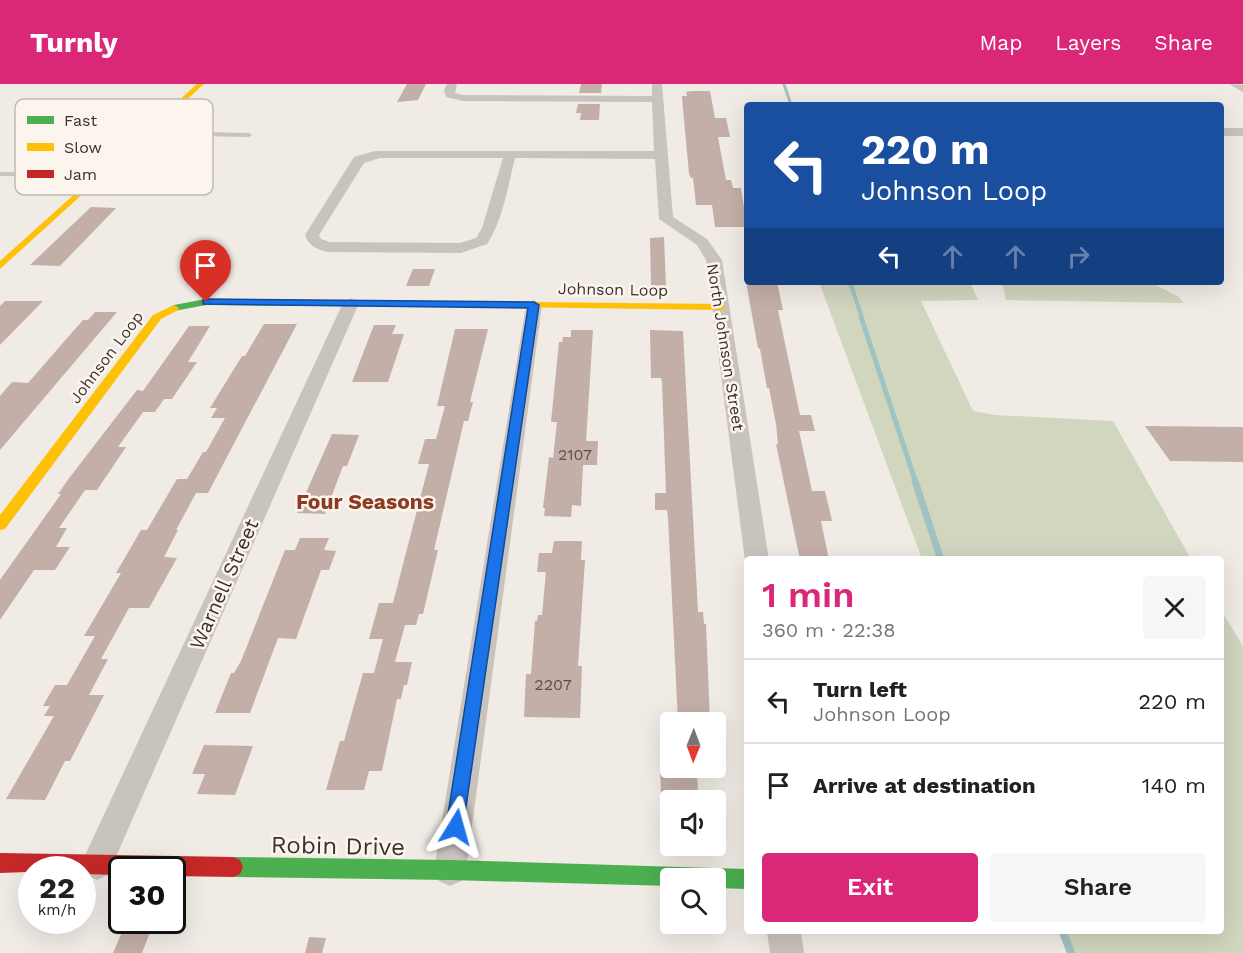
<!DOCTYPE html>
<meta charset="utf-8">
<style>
:root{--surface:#fff;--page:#f6f6f6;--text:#202124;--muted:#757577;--line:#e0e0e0;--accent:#db2777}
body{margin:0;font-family:"Work Sans",sans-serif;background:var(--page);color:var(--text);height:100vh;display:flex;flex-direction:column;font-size:22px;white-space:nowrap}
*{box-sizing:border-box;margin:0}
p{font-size:20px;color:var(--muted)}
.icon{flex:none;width:33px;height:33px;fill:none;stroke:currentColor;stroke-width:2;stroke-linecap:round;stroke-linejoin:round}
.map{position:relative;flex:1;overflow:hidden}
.panel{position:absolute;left:744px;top:472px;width:480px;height:378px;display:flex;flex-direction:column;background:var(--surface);border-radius:6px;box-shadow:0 6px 24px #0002}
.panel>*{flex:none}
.top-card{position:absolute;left:744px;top:18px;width:480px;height:183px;border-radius:6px;box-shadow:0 6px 24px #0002;background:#1a4fa0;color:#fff;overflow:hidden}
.needle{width:39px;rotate:181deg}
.controls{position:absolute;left:660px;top:628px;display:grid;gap:12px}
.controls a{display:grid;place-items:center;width:66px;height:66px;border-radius:6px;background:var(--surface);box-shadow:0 6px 24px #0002;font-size:30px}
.speed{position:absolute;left:18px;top:772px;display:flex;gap:12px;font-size:30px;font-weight:700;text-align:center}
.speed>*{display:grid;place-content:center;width:78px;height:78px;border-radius:50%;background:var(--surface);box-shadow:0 6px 24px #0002;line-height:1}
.speed small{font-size:15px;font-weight:400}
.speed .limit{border:3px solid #111;border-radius:9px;background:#fff;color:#111}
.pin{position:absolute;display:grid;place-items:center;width:51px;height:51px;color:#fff;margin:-62px -26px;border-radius:50% 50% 50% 0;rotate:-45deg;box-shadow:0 0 6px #0007}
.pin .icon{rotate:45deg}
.me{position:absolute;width:66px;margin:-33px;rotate:8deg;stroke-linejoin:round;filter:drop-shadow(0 0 4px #0008)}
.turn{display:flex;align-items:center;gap:21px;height:126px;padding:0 18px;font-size:27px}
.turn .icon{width:78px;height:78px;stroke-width:2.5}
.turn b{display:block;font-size:42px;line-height:51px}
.lanes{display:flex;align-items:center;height:57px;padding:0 18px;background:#0003;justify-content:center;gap:30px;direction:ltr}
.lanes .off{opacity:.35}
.round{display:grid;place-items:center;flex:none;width:63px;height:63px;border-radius:6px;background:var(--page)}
.headline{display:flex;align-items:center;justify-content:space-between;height:102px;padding:0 18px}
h1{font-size:36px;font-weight:600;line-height:45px;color:var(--accent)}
.primary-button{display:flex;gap:12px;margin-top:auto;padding:12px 18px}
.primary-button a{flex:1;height:69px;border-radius:6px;background:var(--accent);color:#fff;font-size:24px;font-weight:600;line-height:69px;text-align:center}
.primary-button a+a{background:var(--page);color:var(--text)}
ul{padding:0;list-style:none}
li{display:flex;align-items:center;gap:18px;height:84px;padding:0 18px;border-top:2px solid var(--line)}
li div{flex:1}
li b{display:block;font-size:22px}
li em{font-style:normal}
header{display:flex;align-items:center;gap:36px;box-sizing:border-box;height:84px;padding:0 30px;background:var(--accent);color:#fff}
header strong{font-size:28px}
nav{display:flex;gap:33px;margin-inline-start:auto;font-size:21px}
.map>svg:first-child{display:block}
.green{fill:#d1d6bf}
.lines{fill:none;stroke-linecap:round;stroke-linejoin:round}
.stream-far4{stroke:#a1c2c1;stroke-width:3}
.stream-far3{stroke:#a1c2c1;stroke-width:4}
.stream-far2{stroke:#a1c2c1;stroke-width:5}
.stream-far1{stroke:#a1c2c1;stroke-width:7}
.stream{stroke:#a1c2c1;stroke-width:8}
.building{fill:#c3afa7}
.lane{fill:#c9c3be;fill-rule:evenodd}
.street{fill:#c9c3be;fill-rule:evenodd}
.fast{fill:#4caf50;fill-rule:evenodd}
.slow{fill:#ffc107;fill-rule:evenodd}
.jam{fill:#c62828;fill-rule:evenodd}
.route{fill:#1a73e8;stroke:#114b97;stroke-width:1.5}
.labels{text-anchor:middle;stroke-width:5;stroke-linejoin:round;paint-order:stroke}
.far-street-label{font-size:16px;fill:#3b302b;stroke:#fbf5ee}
.number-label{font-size:16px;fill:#5d504a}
.street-label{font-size:20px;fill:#3b302b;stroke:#fbf5ee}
.neighbourhood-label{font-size:21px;font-weight:bold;fill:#8c3b22;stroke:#fbf5ee}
.near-street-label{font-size:24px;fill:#3b302b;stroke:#fbf5ee}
.key{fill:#fbf5ee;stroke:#c1bab4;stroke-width:1.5}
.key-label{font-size:16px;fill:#3b302b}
</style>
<header>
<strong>Turnly</strong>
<nav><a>Map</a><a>Layers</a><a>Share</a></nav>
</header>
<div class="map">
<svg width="1243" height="869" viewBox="0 0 1243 869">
<rect width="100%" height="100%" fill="#f0ebe5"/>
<path class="green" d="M 819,198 L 970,198 L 978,216 L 921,217 L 973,327 L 995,331 L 1113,337 L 1191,475 L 922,475 Z
M 1002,198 L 1150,198 L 1179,213 L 1184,219 L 1006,216 Z
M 1221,526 L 1243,562 L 1243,869 L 1068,869 L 1060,848 L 1221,848 Z"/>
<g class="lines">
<path class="stream-far4" d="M 784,0 L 791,21"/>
<path class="stream-far3" d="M 850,198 L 862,234"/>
<path class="stream-far2" d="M 861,233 L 916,399"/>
<path class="stream-far1" d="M 915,397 L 941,476"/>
<path class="stream" d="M 1063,848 L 1071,869"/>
</g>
<path class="building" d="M 407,0 L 426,0 L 418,16 L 397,18 Z
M 581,0 L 602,0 L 601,9 L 579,9 Z
M 691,7 L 710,7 L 715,34 L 726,34 L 730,53 L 718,53 L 726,96 L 731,96 L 733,104 L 741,104 L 747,143 L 715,143 L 712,121 L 696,121 L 693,94 L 691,94 L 689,90 L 683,25 L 682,12 L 687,12 L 686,8 Z
M 578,20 L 600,20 L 599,36 L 580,36 L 581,29 L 576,29 Z
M 91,123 L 116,124 L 60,182 L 30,181 Z
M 664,153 L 666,203 L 651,203 L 650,154 Z
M 413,185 L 435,185 L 429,202 L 406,202 Z
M 746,198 L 777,198 L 783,226 L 778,226 L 800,331 L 811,331 L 815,347 L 799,347 L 812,407 L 825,407 L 832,437 L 821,437 L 829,476 L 801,476 L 799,471 L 776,360 L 778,360 L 776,340 L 769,304 L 767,304 L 760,265 L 758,264 Z
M 5,217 L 43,217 L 0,261 L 0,222 Z
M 95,228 L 117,228 L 0,366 L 0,312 L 12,298 L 28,299 L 83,236 L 88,236 Z
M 264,240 L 297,240 L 208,409 L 196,409 L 176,446 L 178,446 L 164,473 L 177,474 L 149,524 L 129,524 L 101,575 L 108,575 L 89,611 L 104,611 L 70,677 L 65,677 L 45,716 L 6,715 L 54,632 L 44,632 L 50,622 L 43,622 L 55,601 L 67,601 L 95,552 L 84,552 L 121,489 L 116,489 L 141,446 L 147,446 L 177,395 L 187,395 L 203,368 L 206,368 L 225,334 L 211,334 L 217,324 L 210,324 L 242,272 L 245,272 Z
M 374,241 L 396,241 L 392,250 L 404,250 L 388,298 L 352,298 Z
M 189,242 L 210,242 L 188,278 L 197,278 L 172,315 L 164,315 L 155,328 L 143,328 L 118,363 L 126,363 L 97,406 L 85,406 L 59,444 L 67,444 L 56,463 L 70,463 L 55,486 L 34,486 L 0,536 L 0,496 L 61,410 L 58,410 L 70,393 L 137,306 L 143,307 Z
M 455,245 L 488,245 L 470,318 L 473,318 L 468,337 L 464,337 L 434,466 L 438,466 L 423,530 L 419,530 L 416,541 L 405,541 L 395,578 L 412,578 L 407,601 L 404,601 L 401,615 L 397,615 L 382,687 L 369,687 L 364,706 L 326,706 L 340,657 L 344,657 L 363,589 L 374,589 L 383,555 L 369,555 L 379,519 L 393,519 L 429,380 L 418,380 L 421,369 L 425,355 L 436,355 L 445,322 L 437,322 Z
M 571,246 L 593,246 L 586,357 L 598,357 L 597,381 L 583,381 L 581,422 L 572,421 L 571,433 L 544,432 L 545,424 L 543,424 L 549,373 L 553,374 L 557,338 L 551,338 L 559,258 L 562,258 L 563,253 L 571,253 Z
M 650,246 L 683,247 L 698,528 L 703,528 L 704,540 L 706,540 L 710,639 L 678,638 L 668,434 L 667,426 L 655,426 L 655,409 L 666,409 L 662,298 L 661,294 L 651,294 Z
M 1145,342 L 1243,343 L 1243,378 L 1170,377 Z
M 332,350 L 359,351 L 347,382 L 343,382 L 325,430 L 297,429 Z
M 300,454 L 329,454 L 324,466 L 336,467 L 329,486 L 321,486 L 296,555 L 278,554 L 250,629 L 215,629 L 231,589 L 234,589 L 241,577 L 285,466 L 295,466 Z
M 554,457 L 582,457 L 581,476 L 585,476 L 578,582 L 582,582 L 580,634 L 524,633 L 526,590 L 531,590 L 535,537 L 537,537 L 538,531 L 542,531 L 546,488 L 537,488 L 539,469 L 552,469 Z
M 204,661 L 253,662 L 235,711 L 197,710 L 205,690 L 192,690 Z
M 660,684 L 697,684 L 698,712 L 661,711 Z
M 122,848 L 150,848 L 142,869 L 113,869 Z
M 309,853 L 326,854 L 322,869 L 305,869 Z"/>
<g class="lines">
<path class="lane" d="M 150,44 L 198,48 L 249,49 L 252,51 L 249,53 L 198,52 L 148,47 L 147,46 Z
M 0,88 L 100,89 L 103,91 L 100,93 L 0,92 Z"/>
<path class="street" d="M 447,0 L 457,0 L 455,9 L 463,11 L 652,12 L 652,0 L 662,0 L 673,133 L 707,155 L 722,176 L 769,476 L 747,476 L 747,480 L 745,476 L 706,176 L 697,161 L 659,135 L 655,75 L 515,74 C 508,102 503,136 487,160 L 461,169 L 328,168 C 316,165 309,162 305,151 L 354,73 L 375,67 L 654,67 L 652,18 L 463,17 L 446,13 L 444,6 ZM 380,74 L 503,74 L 482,144 L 476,154 L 460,159 L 330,158 L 321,155 L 319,151 L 364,79 Z
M 1229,0 L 1243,1 L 1243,8 Z
M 1221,44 L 1243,44 L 1243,52 L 1221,52 Z
M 351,214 L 359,219 L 108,791 L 97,796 L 86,791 L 81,780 L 86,769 L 343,219 Z
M 534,216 L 542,221 L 466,786 L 461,797 L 450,802 L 439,797 L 434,786 L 526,221 Z
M 767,848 L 801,848 L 804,869 L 770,869 Z"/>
<path class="fast" d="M 206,215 L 450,217 L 455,220 L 450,223 L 206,221 L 174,227 L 169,224 L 174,221 Z
M 233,773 L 450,776 L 747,785 L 747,805 L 716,804 L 716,795 L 670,795 L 670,802 L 450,796 L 233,793 L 226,790 L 223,783 L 226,776 Z"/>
<path class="slow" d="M 197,0 L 204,0 L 0,185 L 0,177 Z
M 450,217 L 721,220 L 726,223 L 721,226 L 446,222 L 445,220 Z
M 174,221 L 179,224 L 178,226 L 161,235 L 5,445 L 0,446 L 0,431 L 153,231 Z"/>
<path class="jam" d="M 0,769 L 233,773 L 240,776 L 243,783 L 240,790 L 233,793 L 172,792 L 172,786 L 122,786 L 122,791 L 82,790 L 82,786 L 0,789 Z"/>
</g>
<path class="route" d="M 206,215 L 534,218 L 539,221 L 462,750 L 456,752 L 449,750 L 446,743 L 528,224 L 203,220 L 203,216 Z"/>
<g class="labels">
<g class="far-street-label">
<text transform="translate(613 205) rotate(1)" y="6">Johnson Loop</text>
<text transform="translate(726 263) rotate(81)" y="6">North Johnson Street</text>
<text transform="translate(106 273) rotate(-53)" y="6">Johnson Loop</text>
</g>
<g class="number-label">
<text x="575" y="376">2107</text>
<text x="553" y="606">2207</text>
</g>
<g class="street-label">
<text transform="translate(224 500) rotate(-66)" y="7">Warnell Street</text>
</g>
<g class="neighbourhood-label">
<text x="365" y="425">Four Seasons</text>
</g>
<g class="near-street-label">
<text transform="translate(338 762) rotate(1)" y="8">Robin Drive</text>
</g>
</g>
<rect x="15" y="15" width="198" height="96" rx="9" class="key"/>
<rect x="27" y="32" width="27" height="8" fill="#4caf50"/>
<rect x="27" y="59" width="27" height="8" fill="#ffc107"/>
<rect x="27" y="86" width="27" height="8" fill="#c62828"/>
<g class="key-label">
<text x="64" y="42">Fast</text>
<text x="64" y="69">Slow</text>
<text x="64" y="96">Jam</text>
</g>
</svg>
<div class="controls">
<a><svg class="needle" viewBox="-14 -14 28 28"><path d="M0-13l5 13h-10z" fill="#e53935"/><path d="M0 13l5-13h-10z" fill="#757577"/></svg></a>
<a><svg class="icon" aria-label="sound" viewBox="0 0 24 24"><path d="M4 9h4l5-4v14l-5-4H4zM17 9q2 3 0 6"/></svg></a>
<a><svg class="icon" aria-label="search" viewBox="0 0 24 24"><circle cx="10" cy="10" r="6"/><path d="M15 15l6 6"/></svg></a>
</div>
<div class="speed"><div>22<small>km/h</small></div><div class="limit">30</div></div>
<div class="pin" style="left:206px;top:218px;background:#d93025"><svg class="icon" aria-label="arrive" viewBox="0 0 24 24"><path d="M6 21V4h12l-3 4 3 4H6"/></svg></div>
<svg class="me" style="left:456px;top:743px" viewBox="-20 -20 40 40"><path d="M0-17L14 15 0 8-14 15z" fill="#1a73e8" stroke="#fff" stroke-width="4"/></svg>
<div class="top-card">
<div class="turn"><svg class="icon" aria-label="left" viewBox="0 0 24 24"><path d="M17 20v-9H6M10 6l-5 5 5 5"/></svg><div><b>220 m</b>Johnson Loop</div></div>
<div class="lanes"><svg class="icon" aria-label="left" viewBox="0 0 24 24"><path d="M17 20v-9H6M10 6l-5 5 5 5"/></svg><svg class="icon off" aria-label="ahead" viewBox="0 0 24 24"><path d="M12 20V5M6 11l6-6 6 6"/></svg><svg class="icon off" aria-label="ahead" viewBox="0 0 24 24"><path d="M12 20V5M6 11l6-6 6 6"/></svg><svg class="icon off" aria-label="right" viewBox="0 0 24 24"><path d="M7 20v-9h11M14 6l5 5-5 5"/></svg></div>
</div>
<section class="panel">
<div class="headline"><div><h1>1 min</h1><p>360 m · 22:38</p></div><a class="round"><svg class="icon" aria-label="close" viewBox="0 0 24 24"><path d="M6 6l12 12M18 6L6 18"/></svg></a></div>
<ul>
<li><svg class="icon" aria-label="left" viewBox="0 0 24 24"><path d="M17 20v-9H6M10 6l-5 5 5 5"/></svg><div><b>Turn left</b><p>Johnson Loop</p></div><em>220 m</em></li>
<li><svg class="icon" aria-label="arrive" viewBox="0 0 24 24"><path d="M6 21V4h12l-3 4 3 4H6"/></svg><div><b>Arrive at destination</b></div><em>140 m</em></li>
</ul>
<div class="primary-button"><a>Exit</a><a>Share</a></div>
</section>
</div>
